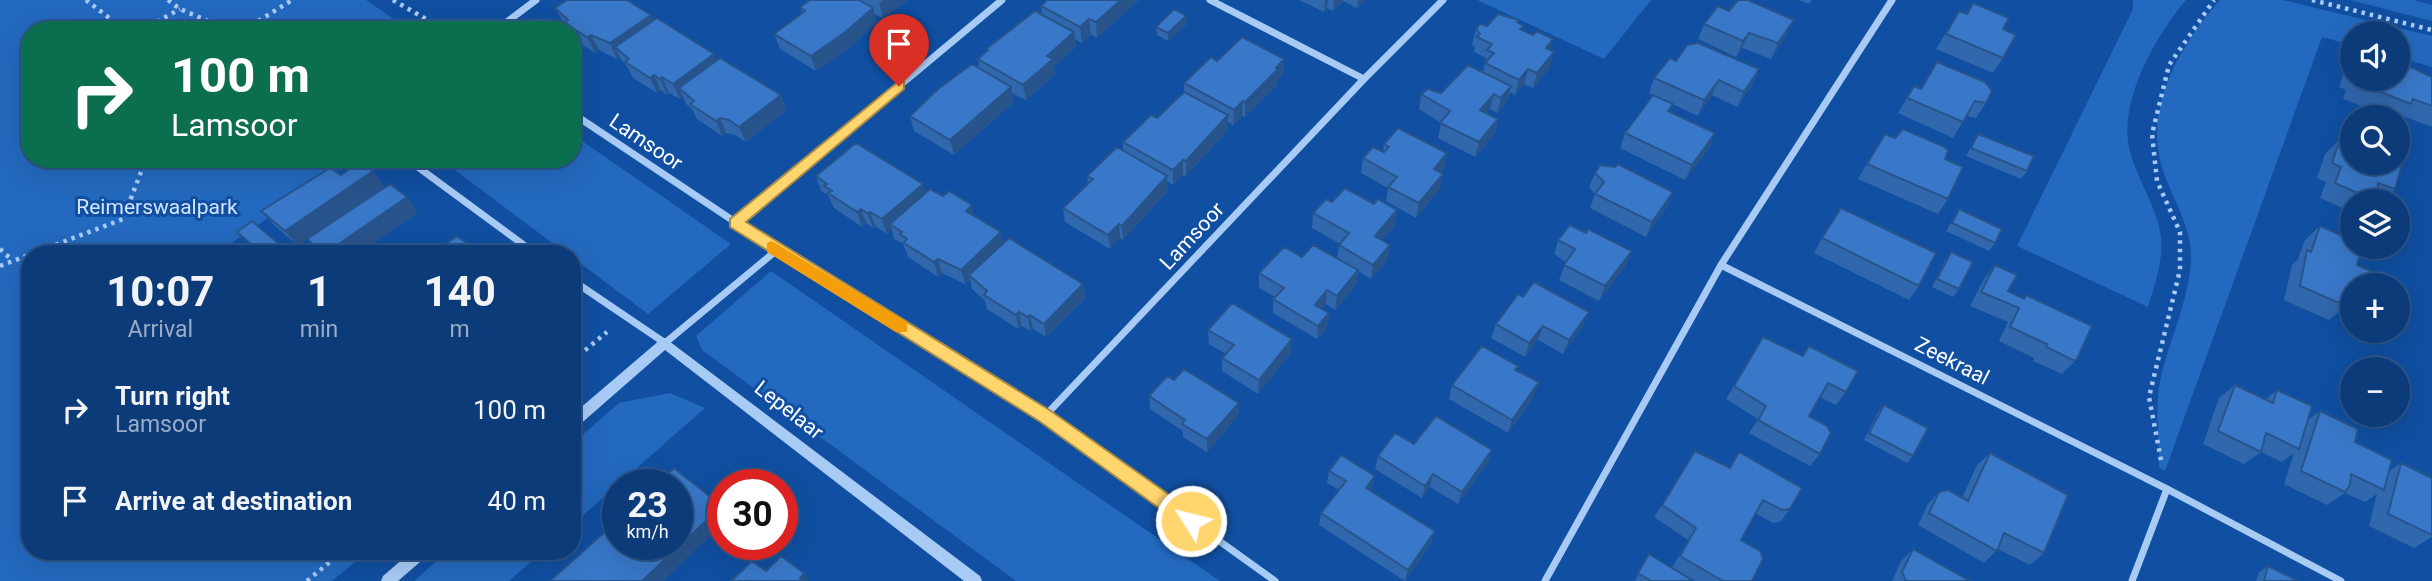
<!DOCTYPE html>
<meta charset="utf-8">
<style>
:root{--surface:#0c3b79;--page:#1a4680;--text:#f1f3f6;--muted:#9aadc6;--line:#2c558a}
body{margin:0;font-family:Roboto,sans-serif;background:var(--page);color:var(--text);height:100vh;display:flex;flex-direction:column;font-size:26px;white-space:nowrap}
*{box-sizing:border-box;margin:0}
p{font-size:23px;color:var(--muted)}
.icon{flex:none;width:38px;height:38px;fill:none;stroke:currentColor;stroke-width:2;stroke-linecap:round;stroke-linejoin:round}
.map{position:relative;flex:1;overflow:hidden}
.panel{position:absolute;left:21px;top:245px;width:560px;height:315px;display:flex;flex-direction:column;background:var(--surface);border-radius:28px;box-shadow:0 7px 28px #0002,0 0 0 2px var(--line)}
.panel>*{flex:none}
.top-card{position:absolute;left:21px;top:21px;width:560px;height:147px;border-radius:28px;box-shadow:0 7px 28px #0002,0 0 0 2px var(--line);background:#0b6e4f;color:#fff;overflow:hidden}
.fabs{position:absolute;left:2340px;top:21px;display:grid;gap:14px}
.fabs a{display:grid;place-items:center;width:70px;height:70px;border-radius:50%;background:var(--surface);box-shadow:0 7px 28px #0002,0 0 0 2px var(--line);font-size:35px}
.speed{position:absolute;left:602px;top:469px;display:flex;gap:14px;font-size:35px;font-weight:700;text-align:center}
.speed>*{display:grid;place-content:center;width:91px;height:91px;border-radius:50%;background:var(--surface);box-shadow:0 7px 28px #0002,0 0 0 2px var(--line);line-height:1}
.speed small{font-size:18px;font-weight:400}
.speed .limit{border:10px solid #d22;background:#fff;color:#111}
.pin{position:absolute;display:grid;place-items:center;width:60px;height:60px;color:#fff;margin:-72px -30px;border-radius:50% 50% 50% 0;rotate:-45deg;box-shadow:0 0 7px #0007}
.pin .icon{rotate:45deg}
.me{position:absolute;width:77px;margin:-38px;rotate:306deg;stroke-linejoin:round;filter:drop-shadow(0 0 5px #0008)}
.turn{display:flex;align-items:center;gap:24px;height:147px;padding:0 35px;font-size:32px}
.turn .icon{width:91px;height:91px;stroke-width:2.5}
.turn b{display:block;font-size:49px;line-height:60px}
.eta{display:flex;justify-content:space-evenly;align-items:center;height:119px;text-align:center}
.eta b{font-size:42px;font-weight:700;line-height:49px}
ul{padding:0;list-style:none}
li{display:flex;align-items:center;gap:21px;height:91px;padding:0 35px}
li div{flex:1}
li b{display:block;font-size:26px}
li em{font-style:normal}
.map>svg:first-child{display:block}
.green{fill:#2369bf}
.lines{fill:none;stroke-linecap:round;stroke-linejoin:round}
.path{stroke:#a8cbf5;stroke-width:4.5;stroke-dasharray:3.5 5;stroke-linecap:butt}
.minor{stroke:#a8cbf5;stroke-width:7}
.tertiary{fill:#a8cbf5;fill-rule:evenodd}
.wall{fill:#3167ac}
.shaded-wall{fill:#28548c}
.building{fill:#3978c8;stroke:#28548c;stroke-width:2}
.route{fill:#ffd56d;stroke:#a68a47;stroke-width:2}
.slow{fill:#f59e0b}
.labels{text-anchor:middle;stroke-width:6;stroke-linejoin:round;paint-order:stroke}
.street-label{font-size:21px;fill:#fff;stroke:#104fa1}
.park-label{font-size:21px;fill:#d1e6fe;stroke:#104fa1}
</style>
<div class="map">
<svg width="2432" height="581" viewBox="0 0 2432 581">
<rect width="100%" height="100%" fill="#104fa1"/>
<path class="green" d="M 0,0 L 366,0 L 410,30 L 30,30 L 30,159 L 353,159 L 220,251 L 222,254 L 30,254 L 30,551 L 368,551 L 332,581 L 0,581 Z
M 1477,0 L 1651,0 L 1604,59 Z
M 2133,0 L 2186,0 C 2157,34 2119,99 2129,147 C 2135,176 2159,210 2161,238 C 2163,262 2155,284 2148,307 L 2017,246 L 2133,9 Z
M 2220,0 L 2283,0 L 2432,36 L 2432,67 L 2398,57 L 2398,33 L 2352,33 L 2352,45 L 2322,37 L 2165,471 L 2159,468 C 2160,443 2155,413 2159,388 C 2166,345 2189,304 2191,259 C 2192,231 2176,204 2166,179 C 2139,112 2178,49 2220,0 Z
M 2350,0 L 2414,0 L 2432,5 L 2432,21 Z
M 572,134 L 731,244 L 648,314 L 572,257 L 572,254 L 567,254 L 440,159 L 572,159 Z
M 771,271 L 1220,581 L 1016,581 L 702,350 L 696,336 Z
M 670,393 L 705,408 L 572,525 L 572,444 L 619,403 Z
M 448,551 L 543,551 L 509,581 L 414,581 Z"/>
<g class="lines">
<path class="path" d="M 86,0 L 125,30
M 168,0 L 180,9 L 229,30
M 393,0 L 431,22 L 453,30
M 2312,0 L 2432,30
M 142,30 L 180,9
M 244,30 L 292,0
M 0,249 L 12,260
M 0,266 L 123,219 L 146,159
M 572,361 L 607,332
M 2161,460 L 2149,397 L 2180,270 L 2180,232 L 2157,181 L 2152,134 L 2169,65 L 2214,0
M 307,581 L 343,551"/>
<path class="minor" d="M 1210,0 L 1364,79
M 496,30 L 536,0
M 572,113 L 777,250 L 1045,416 L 1275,581
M 407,159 L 536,254
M 735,223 L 1002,0
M 1721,265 L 2167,489 L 2341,581
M 572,280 L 665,343 L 777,250
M 1045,416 L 1364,79 L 1443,0
M 1545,581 L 1721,265 L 1892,0
M 2132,581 L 2167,489"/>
<path class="tertiary" d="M 665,338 L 980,576 L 982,581 L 964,581 L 665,350 L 577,427 L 572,429 L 572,415 L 661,339 Z
M 412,551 L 429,551 L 427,556 L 398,581 L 381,581 L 383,576 Z"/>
</g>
<path class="wall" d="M 810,0 L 908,0 L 883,18 L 874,14 L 877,23 L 849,48 L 816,71 L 780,49 L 774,34 L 802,13 L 800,7 Z
M 1047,0 L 1139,0 L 1097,38 L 1091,34 L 1082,43 L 1075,39 L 1076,47 L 1054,67 L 1055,75 L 1026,100 L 1012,93 L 1014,102 L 954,155 L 914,131 L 910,116 L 979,69 L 978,59 L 986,52 L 986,49 L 1042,15 L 1041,6 Z
M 1299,0 L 1365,0 L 1357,8 L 1343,1 L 1333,11 L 1327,8 L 1324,12 Z
M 1798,0 L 1812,0 L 1809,4 Z
M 555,8 L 654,21 L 717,60 L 781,95 L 786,110 L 746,142 L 735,135 L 726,133 L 722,136 L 697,119 L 692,109 L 686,104 L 683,97 L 680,99 L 669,93 L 667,95 L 661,90 L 657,93 L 633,78 L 627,66 L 623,62 L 620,57 L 617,59 L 599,50 L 595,53 L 572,38 L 572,30 L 568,30 Z
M 1959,11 L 2003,29 L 2003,58 L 1993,73 L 1936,49 Z
M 1519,20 L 1518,23 L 1523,30 L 1533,35 L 1553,39 L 1550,50 L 1550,68 L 1533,88 L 1524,84 L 1515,95 L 1510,92 L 1507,101 L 1497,113 L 1490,109 L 1487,113 L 1498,119 L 1495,134 L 1475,157 L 1438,138 L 1441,123 L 1419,109 L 1421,94 L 1441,93 L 1483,72 L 1486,58 L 1474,52 L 1475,47 L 1472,45 L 1476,29 L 1487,26 Z
M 1187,24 L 1168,41 L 1157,35 L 1156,27 Z
M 1704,24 L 1787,35 L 1771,59 L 1742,48 L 1736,57 L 1698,39 Z
M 1284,59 L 1283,74 L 1278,80 L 1278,84 L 1245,117 L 1242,116 L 1233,125 L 1228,122 L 1228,130 L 1186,176 L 1183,175 L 1173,185 L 1167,181 L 1168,191 L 1123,240 L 1120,238 L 1110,249 L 1065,222 L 1063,208 L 1088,185 L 1087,176 L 1123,151 L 1123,142 L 1157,118 L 1184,93 L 1184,83 L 1217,61 Z
M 1676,61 L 1759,69 L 1752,85 L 1737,107 L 1712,95 L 1698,116 L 1649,93 L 1654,78 Z
M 2352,64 L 2352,79 L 2432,77 L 2432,127 L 2400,115 L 2398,118 L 2391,117 L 2343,99 L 2346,90 L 2339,87 L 2344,73 Z
M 1914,86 L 1921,89 L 1986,103 L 1976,118 L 1966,116 L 1953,138 L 1898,113 Z
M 1670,112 L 1709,148 L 1685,180 L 1620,148 L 1625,133 Z
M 1885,134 L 1945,159 L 1948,199 L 1938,214 L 1858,179 Z
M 1978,134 L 2027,171 L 2021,179 L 1966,156 Z
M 2340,139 L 2395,189 L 2381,201 L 2352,201 L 2352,212 L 2320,198 L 2326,182 L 2317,178 L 2325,154 Z
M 1384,144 L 1444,168 L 1440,172 L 1440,189 L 1416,218 L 1386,201 L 1388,188 L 1361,173 L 1363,158 L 1383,151 Z
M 1615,167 L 1667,207 L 1646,237 L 1590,208 L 1595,194 L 1589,187 L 1595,173 Z
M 373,171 L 384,186 L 330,224 L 418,212 L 358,254 L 320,254 L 308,239 L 298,246 L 274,225 L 261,211 L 341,175 Z
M 816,176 L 925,193 L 974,216 L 1003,243 L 1083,284 L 1085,298 L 1046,337 L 1033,329 L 1030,331 L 1022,326 L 1018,329 L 987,309 L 985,301 L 972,289 L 970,279 L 965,284 L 942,273 L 938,277 L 908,257 L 903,244 L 894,239 L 892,230 L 887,234 L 875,226 L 873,228 L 866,223 L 862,227 L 834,208 L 828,195 L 821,191 Z
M 1332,202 L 1395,225 L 1382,240 L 1388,259 L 1371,279 L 1358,271 L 1356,285 L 1335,310 L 1326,304 L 1322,309 L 1329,313 L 1327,327 L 1317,339 L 1273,313 L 1273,299 L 1275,297 L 1259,288 L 1259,273 L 1302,257 L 1337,258 L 1339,245 L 1340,244 L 1312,228 L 1313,213 Z
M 1959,209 L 1995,243 L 1989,251 L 1946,231 Z
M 2320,226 L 2352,285 L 2352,311 L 2344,307 L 2329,320 L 2284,300 L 2292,265 L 2298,259 L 2305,240 Z
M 1822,238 L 1919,286 L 1909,300 L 1814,253 Z
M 1558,240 L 1626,265 L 1599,301 L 1559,280 L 1566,262 L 1554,254 Z
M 1951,252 L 1959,289 L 1953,297 L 1932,287 L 1945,260 Z
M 1995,265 L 2008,291 L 2077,359 L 2062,374 L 2033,361 L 2034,358 L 1999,341 L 2008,322 L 1970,306 L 1984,279 Z
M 1523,297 L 1583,326 L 1563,354 L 1538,340 L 1525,357 L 1491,338 L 1496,324 Z
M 1208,330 L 1291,353 L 1258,394 L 1222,371 L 1222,358 L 1226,354 L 1209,344 Z
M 1763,337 L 1846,392 L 1836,405 L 1820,397 L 1809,416 L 1820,454 L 1810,466 L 1749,433 L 1758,419 L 1726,399 Z
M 1516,370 L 1534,396 L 1508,433 L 1449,399 L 1452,385 Z
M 1174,380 L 1239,403 L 1238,416 L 1207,452 L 1183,437 L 1183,431 L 1150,409 L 1149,396 Z
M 2235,385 L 2266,399 L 2277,390 L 2308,420 L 2320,411 L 2389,471 L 2401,463 L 2432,478 L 2432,537 L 2414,548 L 2369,526 L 2377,494 L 2365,502 L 2345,493 L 2327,505 L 2284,484 L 2294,453 L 2282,462 L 2261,452 L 2244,464 L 2203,444 L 2219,398 Z
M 1884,405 L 1913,456 L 1907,463 L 1864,440 L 1878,412 Z
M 1414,444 L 1492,450 L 1488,462 L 1458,504 L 1430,487 L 1422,498 L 1375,469 L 1378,456 Z
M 1739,452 L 1790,509 L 1781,521 L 1773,523 L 1755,513 L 1741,540 L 1752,581 L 1695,581 L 1672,567 L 1688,540 L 1654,517 L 1662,505 L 1729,468 Z
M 1990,453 L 2044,553 L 2030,565 L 1998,549 L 1984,563 L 1918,525 L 1928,504 L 1939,492 L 1962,498 L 1977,465 Z
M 1329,471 L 1372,488 L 1371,491 L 1431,543 L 1405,581 L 1319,525 L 1321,513 L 1339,490 L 1327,483 Z
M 1913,549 L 1970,581 L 1892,581 L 1901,561 Z
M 1649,554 L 1689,581 L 1637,581 L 1635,580 Z
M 2268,566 L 2298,581 L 2256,581 L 2259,572 Z"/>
<path class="shaded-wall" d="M 883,0 L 908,0 L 883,18 L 879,3 Z
M 1121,0 L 1139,0 L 1097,38 L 1096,22 Z
M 1325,0 L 1328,0 L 1327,8 L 1324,12 Z
M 1334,0 L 1343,0 L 1333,11 Z
M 1358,0 L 1365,0 L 1357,8 Z
M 873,8 L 877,23 L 849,48 L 816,71 L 811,56 Z
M 651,15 L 658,30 L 615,47 L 620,57 L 617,59 L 610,43 Z
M 1186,16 L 1187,24 L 1168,41 L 1168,33 Z
M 1089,19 L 1091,34 L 1082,43 L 1080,27 Z
M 1794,20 L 1787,35 L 1771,59 L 1778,43 Z
M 1074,32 L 1076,47 L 1054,67 L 1055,75 L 1026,100 L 1023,85 L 1047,56 Z
M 1749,33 L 1742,48 L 1736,57 L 1743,41 Z
M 591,35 L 599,50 L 595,53 L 587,37 Z
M 1553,39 L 1549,54 L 1546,48 Z
M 1554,52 L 1550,68 L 1533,88 L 1537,73 Z
M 714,54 L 720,69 L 679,88 L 683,97 L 680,99 L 673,84 Z
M 1284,59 L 1283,74 L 1278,80 L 1278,84 L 1245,117 L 1245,102 Z
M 1528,69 L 1524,84 L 1515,95 L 1519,80 Z
M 1759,69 L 1752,85 L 1737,107 L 1744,92 Z
M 654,75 L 661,90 L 657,93 L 650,78 Z
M 662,77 L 669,93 L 667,95 L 660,79 Z
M 1719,80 L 1712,95 L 1698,116 L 1704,100 Z
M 1511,86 L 1507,101 L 1497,113 L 1501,98 Z
M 1011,87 L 1014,102 L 954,155 L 950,140 Z
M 1494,94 L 1490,109 L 1477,125 L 1480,110 Z
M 781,95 L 786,110 L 746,142 L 739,127 Z
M 1243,101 L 1242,116 L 1233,125 L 1234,110 Z
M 1228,115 L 1228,130 L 1186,176 L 1186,161 Z
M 720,118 L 726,133 L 722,136 L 716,121 Z
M 1498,119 L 1495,134 L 1475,157 L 1479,142 Z
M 1715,133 L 1709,148 L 1685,180 L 1692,165 Z
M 1447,153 L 1444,168 L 1431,184 L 1434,169 Z
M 1183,160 L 1183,175 L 1173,185 L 1173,170 Z
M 373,171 L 384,186 L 298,246 L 285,231 Z
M 1443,174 L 1440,189 L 1416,218 L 1419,203 Z
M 1167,176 L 1168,191 L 1123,240 L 1122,226 Z
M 923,184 L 927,199 L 890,224 L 892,230 L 887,234 L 882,219 Z
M 1673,192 L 1667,207 L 1646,237 L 1652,222 Z
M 407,197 L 418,212 L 358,254 L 324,254 Z
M 972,205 L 975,220 L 966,211 Z
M 861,209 L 866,223 L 862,227 L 857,212 Z
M 1397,210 L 1395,225 L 1373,251 L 1375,236 Z
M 870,212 L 875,226 L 873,228 L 868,214 Z
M 1119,224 L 1120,238 L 1110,249 L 1108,235 Z
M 1001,232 L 1004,247 L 969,275 L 970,279 L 965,284 L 961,270 Z
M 1390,245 L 1388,259 L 1371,279 L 1373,265 Z
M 1632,251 L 1626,265 L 1599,301 L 1605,286 Z
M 938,259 L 942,273 L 938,277 L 934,262 Z
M 1358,270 L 1356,285 L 1335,310 L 1337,296 Z
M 1083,284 L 1085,298 L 1046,337 L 1044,324 Z
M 1327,290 L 1326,304 L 1314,319 L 1315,305 Z
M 1019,312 L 1022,326 L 1018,329 L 1016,315 Z
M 1589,312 L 1583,326 L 1563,354 L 1569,340 Z
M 1329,313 L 1327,327 L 1317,339 L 1318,326 Z
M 1030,315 L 1033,329 L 1030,331 L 1028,317 Z
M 1543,326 L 1538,340 L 1525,357 L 1529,343 Z
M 1292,339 L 1291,353 L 1258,394 L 1259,380 Z
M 1539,382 L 1534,396 L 1508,433 L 1512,420 Z
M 1239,403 L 1238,416 L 1207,452 L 1207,439 Z
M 1492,450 L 1488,462 L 1458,504 L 1462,492 Z
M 1433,474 L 1430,487 L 1422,498 L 1425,486 Z
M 1375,476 L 1372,488 L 1364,500 L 1366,488 Z
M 722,506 L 723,507 L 723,524 L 663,581 L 642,581 Z
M 1435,531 L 1431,543 L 1405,581 L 1408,570 Z
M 804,573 L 809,581 L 802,581 L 800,578 Z"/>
<path class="building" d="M 567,0 L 627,0 L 651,15 L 610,43 L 591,35 L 587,37 L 564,23 L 568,20 L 555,8 Z
M 810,0 L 859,0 L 873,8 L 844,33 L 811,56 L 774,34 L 805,11 L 800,7 Z
M 1047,0 L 1121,0 L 1096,22 L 1089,19 L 1080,27 L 1041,6 Z
M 1738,0 L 1748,0 L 1794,20 L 1778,43 L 1749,33 L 1743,41 L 1704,24 L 1718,6 L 1729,11 Z
M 1973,3 L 2009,18 L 2003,29 L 2016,35 L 2003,58 L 1946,34 L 1959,11 L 1967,14 Z
M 1174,9 L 1186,16 L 1168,33 L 1156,27 Z
M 1035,11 L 1074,32 L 1047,56 L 1053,59 L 1023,85 L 978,59 L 988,50 L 986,49 Z
M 1498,14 L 1519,20 L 1517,22 L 1524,26 L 1520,29 L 1533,35 L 1537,31 L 1553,39 L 1546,48 L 1554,52 L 1537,73 L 1528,69 L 1519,80 L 1485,63 L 1494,53 L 1487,50 L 1492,44 L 1477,37 L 1480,34 L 1476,29 L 1480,24 L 1487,26 Z
M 657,18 L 714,54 L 673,84 L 662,77 L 660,79 L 654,75 L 650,78 L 625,62 L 629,59 L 615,47 Z
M 1242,37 L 1284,59 L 1276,68 L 1278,69 L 1245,102 L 1243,101 L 1234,110 L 1184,83 L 1211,57 L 1217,61 Z
M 1698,43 L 1759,69 L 1744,92 L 1719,80 L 1704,100 L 1654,78 L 1670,58 L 1676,61 L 1687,45 Z
M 720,58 L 781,95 L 739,127 L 729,120 L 720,118 L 716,121 L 690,104 L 694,101 L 679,88 Z
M 2398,61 L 2432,77 L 2432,106 L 2413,99 L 2411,104 L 2358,83 L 2360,79 L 2398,79 Z
M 1937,62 L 1985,82 L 1992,91 L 1986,103 L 1975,101 L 1963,122 L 1907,98 L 1914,86 L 1921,89 Z
M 972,64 L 1011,87 L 950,140 L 910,116 L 938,89 Z
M 1468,65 L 1511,86 L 1501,98 L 1494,94 L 1480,110 L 1498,119 L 1479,142 L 1440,123 L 1450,111 L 1421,94 L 1428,89 L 1441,93 Z
M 1184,92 L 1228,115 L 1186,161 L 1183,160 L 1173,170 L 1123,142 L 1151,115 L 1157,118 Z
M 1653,95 L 1673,104 L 1668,111 L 1715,133 L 1692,165 L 1625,133 Z
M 1398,128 L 1447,153 L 1434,169 L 1443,174 L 1419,203 L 1388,187 L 1397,177 L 1363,158 L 1373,147 L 1384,152 L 1389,147 L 1384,144 Z
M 1903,129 L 1945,147 L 1948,151 L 1945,159 L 1963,167 L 1948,199 L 1867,164 L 1885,134 L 1895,138 Z
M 1978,134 L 2034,156 L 2027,171 L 1971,148 Z
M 2340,139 L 2352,144 L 2352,163 L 2398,162 L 2402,164 L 2395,189 L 2378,183 L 2376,201 L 2335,183 L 2341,167 L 2332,163 Z
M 856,143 L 923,184 L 882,219 L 870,212 L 868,214 L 861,209 L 857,212 L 828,193 L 832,191 L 824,186 L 827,184 L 816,176 Z
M 1117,147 L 1167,176 L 1122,226 L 1119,224 L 1108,235 L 1063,208 L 1093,179 L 1087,176 Z
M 360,161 L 373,171 L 285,231 L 261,211 L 330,168 L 341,175 Z
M 1618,164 L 1673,192 L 1652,222 L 1595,194 L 1604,182 L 1595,173 L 1600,165 L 1615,167 Z
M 390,184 L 407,197 L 324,254 L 307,239 Z
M 1345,188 L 1374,204 L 1378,199 L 1397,210 L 1375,236 L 1390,245 L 1373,265 L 1339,245 L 1349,233 L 1313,213 L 1326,199 L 1332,202 Z
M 930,189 L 943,196 L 949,191 L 972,205 L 966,211 L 1001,232 L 961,270 L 938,259 L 934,262 L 904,243 L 907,239 L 900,234 L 902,232 L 890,224 Z
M 1841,208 L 1936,253 L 1919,286 L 1822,238 Z
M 1959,209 L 2002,229 L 1995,243 L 1952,223 Z
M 252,221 L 291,254 L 262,254 L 237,232 Z
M 1570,225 L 1586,233 L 1588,229 L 1632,251 L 1605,286 L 1564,265 L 1575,249 L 1558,240 Z
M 2320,226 L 2352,240 L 2352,247 L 2363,247 L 2357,265 L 2401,284 L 2398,296 L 2398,285 L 2352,285 L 2352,290 L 2351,289 L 2346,306 L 2300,286 L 2307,250 L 2311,252 Z
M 457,236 L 476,250 L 470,254 L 432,254 Z
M 1009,238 L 1083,284 L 1044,324 L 1030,315 L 1028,317 L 1019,312 L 1016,315 L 984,295 L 987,291 L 969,275 Z
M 1313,245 L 1358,270 L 1337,296 L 1327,290 L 1315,305 L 1329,313 L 1318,326 L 1273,299 L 1284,288 L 1259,273 L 1284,247 L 1302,257 Z
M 1951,252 L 1973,262 L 1959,289 L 1937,279 Z
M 1995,265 L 2017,275 L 2008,291 L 2024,299 L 2026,295 L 2092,326 L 2077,359 L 2075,361 L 2046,347 L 2047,344 L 2010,327 L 2019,308 L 1981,292 Z
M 1534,282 L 1589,312 L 1569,340 L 1543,326 L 1529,343 L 1496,324 L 1518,294 L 1523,297 Z
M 1232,303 L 1292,339 L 1259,380 L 1222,358 L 1234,345 L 1208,330 Z
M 1763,337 L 1803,356 L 1809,346 L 1858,371 L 1846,392 L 1828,383 L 1809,416 L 1827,426 L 1831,433 L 1820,454 L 1758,420 L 1766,406 L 1734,386 Z
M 1482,346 L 1518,366 L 1515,370 L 1539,382 L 1512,420 L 1452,385 Z
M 1184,369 L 1239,403 L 1207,439 L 1182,424 L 1185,420 L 1149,396 L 1167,376 L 1174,380 Z
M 2235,385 L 2273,403 L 2277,390 L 2312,406 L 2299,449 L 2266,433 L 2261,452 L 2218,431 Z
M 1884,405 L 1928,428 L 1913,456 L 1869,433 Z
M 2320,411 L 2358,429 L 2355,442 L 2392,460 L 2384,490 L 2351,474 L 2350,485 L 2345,492 L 2301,471 Z
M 1436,416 L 1492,450 L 1462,492 L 1433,474 L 1425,486 L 1378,456 L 1395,433 L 1414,444 Z
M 1695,451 L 1730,468 L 1739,452 L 1802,488 L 1790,509 L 1782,510 L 1763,500 L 1741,540 L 1760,551 L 1763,559 L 1752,581 L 1723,581 L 1680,556 L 1696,528 L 1662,505 Z
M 1990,453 L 2068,495 L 2044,553 L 2004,533 L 1997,551 L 1929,513 L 1939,492 L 1948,490 L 1968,501 Z
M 1341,455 L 1375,476 L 1366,488 L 1435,531 L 1408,570 L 1321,513 L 1346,481 L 1329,471 Z
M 2401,463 L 2432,478 L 2432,535 L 2388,514 Z
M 674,468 L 722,506 L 642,581 L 550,581 L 618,520 L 618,544 L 677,544 L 677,485 L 656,485 Z
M 1913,549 L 1970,581 L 1906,581 L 1902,572 Z
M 1649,554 L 1690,579 L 1689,581 L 1651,581 L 1638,573 Z
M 781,556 L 804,573 L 800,578 L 804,581 L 731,581 L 752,561 L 766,571 Z
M 2268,566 L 2298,581 L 2264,581 Z"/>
<path class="route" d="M 899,81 L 904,82 L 904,89 L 746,222 L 1051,411 L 1198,515 L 1200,521 L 1198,527 L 1185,527 L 1039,421 L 730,227 L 730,219 Z"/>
<path class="slow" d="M 772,241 L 907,322 L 907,332 L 896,332 L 767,252 L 767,243 Z"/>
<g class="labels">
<g class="street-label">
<text transform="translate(646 142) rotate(34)" y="7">Lamsoor</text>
<text transform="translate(1192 236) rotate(-47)" y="7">Lamsoor</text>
<text transform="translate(1952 361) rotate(27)" y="7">Zeekraal</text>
<text transform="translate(789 410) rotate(38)" y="7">Lepelaar</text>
</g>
<g class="park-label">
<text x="157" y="214">Reimerswaalpark</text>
</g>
</g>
</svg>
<div class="fabs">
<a><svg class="icon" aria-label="sound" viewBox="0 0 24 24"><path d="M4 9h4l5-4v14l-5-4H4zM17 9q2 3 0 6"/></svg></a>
<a><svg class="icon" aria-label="search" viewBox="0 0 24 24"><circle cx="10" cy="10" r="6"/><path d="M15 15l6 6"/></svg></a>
<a><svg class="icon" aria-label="layers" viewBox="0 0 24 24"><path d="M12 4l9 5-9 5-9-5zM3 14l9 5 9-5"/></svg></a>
<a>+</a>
<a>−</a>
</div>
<div class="speed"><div>23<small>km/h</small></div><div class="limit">30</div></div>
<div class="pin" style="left:899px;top:86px;background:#d93025"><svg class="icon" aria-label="arrive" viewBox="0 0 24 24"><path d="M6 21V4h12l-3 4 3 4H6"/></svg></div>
<svg class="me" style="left:1191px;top:521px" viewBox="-20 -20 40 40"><circle r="17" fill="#ffd56d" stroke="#fff" stroke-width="3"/><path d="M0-11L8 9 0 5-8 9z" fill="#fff"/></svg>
<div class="top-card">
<div class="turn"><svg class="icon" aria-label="right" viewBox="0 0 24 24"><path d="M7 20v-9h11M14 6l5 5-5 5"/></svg><div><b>100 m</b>Lamsoor</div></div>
</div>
<section class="panel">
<div class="eta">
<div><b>10:07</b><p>Arrival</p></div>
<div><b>1</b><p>min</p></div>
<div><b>140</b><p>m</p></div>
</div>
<ul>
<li><svg class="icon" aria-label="right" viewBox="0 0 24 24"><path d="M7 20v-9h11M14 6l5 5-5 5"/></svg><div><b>Turn right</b><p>Lamsoor</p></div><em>100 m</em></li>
<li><svg class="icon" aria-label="arrive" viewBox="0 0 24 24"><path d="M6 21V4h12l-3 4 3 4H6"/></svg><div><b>Arrive at destination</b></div><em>40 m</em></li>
</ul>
</section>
</div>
